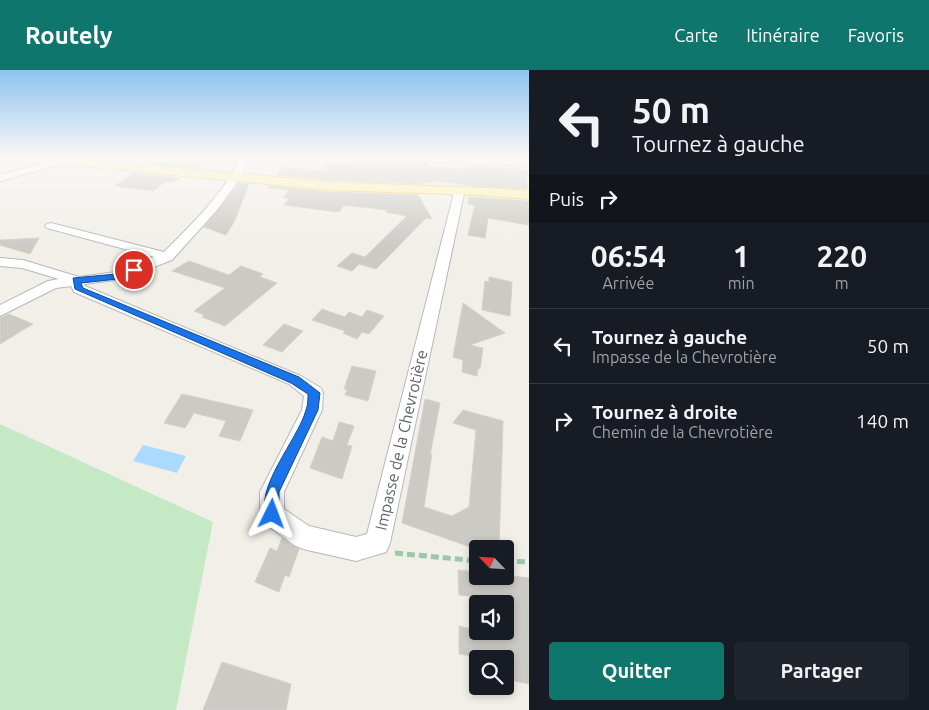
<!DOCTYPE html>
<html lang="fr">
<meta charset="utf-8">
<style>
:root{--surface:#171b24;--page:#20242c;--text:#f1f3f6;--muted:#9ea1a6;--line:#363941;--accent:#0f766e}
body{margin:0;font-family:Ubuntu,sans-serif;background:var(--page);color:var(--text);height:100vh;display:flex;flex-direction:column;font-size:19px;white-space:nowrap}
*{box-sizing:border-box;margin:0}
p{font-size:16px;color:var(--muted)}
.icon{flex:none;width:28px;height:28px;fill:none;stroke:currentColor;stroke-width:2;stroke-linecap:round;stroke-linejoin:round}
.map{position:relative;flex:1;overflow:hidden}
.sheet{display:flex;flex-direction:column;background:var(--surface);width:400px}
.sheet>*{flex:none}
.top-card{background:#171b24;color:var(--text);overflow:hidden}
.needle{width:32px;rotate:295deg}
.fabs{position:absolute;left:469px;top:470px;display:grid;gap:10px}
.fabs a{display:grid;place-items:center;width:45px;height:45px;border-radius:5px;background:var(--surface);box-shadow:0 2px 8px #0003;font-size:25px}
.pin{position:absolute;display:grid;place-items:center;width:42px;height:42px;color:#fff;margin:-21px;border:2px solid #fff;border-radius:50%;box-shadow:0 1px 5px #0007}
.me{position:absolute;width:55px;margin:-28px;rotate:3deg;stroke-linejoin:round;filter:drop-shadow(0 0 4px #0008)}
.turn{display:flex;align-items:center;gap:18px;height:105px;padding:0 20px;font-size:22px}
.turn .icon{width:65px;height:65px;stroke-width:2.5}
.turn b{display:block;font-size:35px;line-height:42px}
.then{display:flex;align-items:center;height:48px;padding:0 20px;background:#0003;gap:10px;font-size:19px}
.eta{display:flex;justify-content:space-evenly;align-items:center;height:85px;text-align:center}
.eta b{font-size:30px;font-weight:600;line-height:35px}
.button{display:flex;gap:10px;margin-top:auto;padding:10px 20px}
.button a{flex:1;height:58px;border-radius:5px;background:var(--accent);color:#fff;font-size:20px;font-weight:600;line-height:58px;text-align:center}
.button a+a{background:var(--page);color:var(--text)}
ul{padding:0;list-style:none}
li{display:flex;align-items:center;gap:15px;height:75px;padding:0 20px;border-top:1px solid var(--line)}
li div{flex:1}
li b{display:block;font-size:19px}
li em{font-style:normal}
header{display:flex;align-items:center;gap:30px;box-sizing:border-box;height:70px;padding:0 25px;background:var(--accent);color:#fff}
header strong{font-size:24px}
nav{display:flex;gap:28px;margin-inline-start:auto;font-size:18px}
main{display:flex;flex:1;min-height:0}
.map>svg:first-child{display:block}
.green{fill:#c5e8c5}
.water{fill:#aadaff}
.building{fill:#cccac5;stroke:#d6d1c6}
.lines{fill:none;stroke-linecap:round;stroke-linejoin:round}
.minor-casing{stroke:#b5b8bc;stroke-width:2}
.major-casing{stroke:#f2c960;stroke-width:2}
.path{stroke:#9cc7a9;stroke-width:5;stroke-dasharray:8 4;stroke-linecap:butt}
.minor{fill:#fff;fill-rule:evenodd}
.major{fill:#fff2af;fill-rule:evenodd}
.route{fill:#1a73e8;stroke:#114b97}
.labels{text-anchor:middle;stroke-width:4.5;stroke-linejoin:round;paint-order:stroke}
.street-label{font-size:16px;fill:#5f6368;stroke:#fff}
</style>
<header>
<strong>Routely</strong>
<nav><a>Carte</a><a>Itinéraire</a><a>Favoris</a></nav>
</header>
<main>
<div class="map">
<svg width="529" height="640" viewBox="0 0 529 640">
<rect width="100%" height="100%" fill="#f1efe8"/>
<path class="green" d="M 0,354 L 213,452 L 176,640 L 0,640 Z"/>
<path class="water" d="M 143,375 L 186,386 L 177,403 L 133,391 Z"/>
<path class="building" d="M 354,90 L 424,93 L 429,93 L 430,97 L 466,99 L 467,95 L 527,100 L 527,119 L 472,116 L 432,110 L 432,112 L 422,112 L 422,114 L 328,110 L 277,105 L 283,97 L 323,101 L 325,93 L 353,95 Z
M 150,91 L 206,94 L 198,98 L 147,93 Z
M 133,103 L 180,108 L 172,112 L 166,111 L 153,121 L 115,116 Z
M 239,113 L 249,114 L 234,152 L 226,165 L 204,157 Z
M 269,116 L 328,122 L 418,125 L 432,149 L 426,148 L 376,199 L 359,194 L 352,201 L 337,196 L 352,183 L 365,187 L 407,146 L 386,142 L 387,140 L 344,135 L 339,142 L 284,135 L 290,128 L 283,128 L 289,120 L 268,118 Z
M 469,127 L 529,131 L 529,155 L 488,148 L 485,168 L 468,165 L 475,135 L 468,134 Z
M 39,168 L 30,184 L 0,175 L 0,170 Z
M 189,191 L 229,205 L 241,196 L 263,204 L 260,207 L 277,213 L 225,256 L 202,247 L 205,245 L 194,241 L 225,218 L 172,201 Z
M 489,207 L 512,212 L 510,246 L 482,240 L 485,211 L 489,212 Z
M 463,233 L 505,263 L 470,275 L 483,278 L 481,293 L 480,299 L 478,298 L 477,306 L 462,302 L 463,290 L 453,287 Z
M 322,239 L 345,247 L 349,242 L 362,247 L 367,240 L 384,246 L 369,264 L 362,262 L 357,269 L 343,263 L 345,261 L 312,250 Z
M 9,244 L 33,254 L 0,274 L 0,248 Z
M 284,254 L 303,261 L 282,282 L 263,275 Z
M 352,296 L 376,301 L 368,331 L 345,325 L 347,319 L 344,319 Z
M 182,324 L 253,340 L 240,371 L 219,366 L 226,351 L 194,343 L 185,358 L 164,353 Z
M 425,329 L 440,333 L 430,385 L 432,383 L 424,437 L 452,446 L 469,437 L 476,360 L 453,353 L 463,340 L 503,351 L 499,479 L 476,479 L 402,453 Z
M 339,352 L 354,356 L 347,375 L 352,376 L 342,409 L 310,398 L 322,367 L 333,371 Z
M 282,468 L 299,479 L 289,507 L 285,505 L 279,522 L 255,512 L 270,478 L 277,481 Z
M 458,500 L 478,502 L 478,506 L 505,505 L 529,508 L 529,614 L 505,609 L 505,589 L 488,589 L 459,584 L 459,556 L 492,564 L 491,561 L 505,561 L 505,534 L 486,534 L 485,528 L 459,525 Z
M 222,592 L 291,614 L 286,640 L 203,640 Z"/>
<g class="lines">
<g class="minor-casing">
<path id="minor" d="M 61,88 L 64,89 L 64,93 L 0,111 L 0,105 Z
M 241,88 L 249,88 L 241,107 L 217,140 L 172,190 L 123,209 L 84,214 L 85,216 L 301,306 L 321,318 L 323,323 L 322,340 L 284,422 L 284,439 L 309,456 L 356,467 L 367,464 L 455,119 L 460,116 L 465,119 L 390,473 L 386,482 L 356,491 L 303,479 L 294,475 L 263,452 L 260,444 L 260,422 L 302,340 L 304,326 L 289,314 L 74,222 L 71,216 L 56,218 L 0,246 L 0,235 L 48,211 L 59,209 L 22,198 L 0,196 L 0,188 L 23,190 L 79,207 L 116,202 L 154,187 L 47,158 L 45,156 L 47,154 L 51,153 L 164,182 C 193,153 222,125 241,88 Z
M 421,88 L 529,90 L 529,96 L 425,91 Z"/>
</g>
<g class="major-casing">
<path id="major" d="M 24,88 L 71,88 L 328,112 L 504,119 L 529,121 L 529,129 L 479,125 L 328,120 L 29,91 Z"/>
</g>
<path class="path" d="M 395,483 L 478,491
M 505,491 L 529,492"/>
<use href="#minor" class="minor"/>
<use href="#major" class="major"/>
</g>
<linearGradient id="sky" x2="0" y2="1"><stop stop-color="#8fc3f1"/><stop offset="0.49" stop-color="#f9f8f5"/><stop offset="1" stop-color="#f9f8f5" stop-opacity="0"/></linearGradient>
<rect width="529" height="178" fill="url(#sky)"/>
<path class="route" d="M 131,198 L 138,200 L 118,209 L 81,213 L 83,218 L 299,307 L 320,323 L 318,340 L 279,422 L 279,444 L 277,449 L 272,451 L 267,449 C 253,418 298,370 306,340 C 308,335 308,329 308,324 L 291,313 L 75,219 L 73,208 L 116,204 Z"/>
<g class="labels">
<g class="street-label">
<text transform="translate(401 370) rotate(-77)" y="6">Impasse de la Chevrotière</text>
</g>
</g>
</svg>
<div class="fabs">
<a><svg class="needle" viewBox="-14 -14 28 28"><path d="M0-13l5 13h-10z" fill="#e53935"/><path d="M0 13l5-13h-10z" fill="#9ea1a6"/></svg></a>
<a><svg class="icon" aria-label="sound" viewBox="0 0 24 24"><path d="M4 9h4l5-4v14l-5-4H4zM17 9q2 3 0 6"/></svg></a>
<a><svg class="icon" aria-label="search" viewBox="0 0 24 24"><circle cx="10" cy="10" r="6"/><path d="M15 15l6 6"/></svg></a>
</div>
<div class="pin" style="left:134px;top:200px;background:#d93025"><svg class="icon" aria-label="arrive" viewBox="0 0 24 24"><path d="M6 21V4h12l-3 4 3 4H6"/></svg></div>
<svg class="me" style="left:272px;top:444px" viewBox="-20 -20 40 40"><path d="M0-17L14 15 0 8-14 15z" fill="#1a73e8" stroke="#fff" stroke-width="4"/></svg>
</div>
<section class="sheet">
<div class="top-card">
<div class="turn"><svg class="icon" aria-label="left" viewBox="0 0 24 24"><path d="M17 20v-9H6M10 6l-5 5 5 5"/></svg><div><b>50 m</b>Tournez à gauche</div></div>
<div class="then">Puis<svg class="icon" aria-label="right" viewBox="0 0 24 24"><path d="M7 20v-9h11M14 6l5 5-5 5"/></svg></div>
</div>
<div class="eta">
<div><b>06:54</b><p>Arrivée</p></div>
<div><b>1</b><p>min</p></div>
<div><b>220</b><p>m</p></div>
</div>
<ul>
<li><svg class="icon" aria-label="left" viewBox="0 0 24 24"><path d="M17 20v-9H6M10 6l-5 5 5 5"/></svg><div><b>Tournez à gauche</b><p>Impasse de la Chevrotière</p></div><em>50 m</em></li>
<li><svg class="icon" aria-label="right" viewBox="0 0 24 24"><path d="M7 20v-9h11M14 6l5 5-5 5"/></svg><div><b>Tournez à droite</b><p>Chemin de la Chevrotière</p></div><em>140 m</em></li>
</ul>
<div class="button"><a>Quitter</a><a>Partager</a></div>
</section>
</main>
